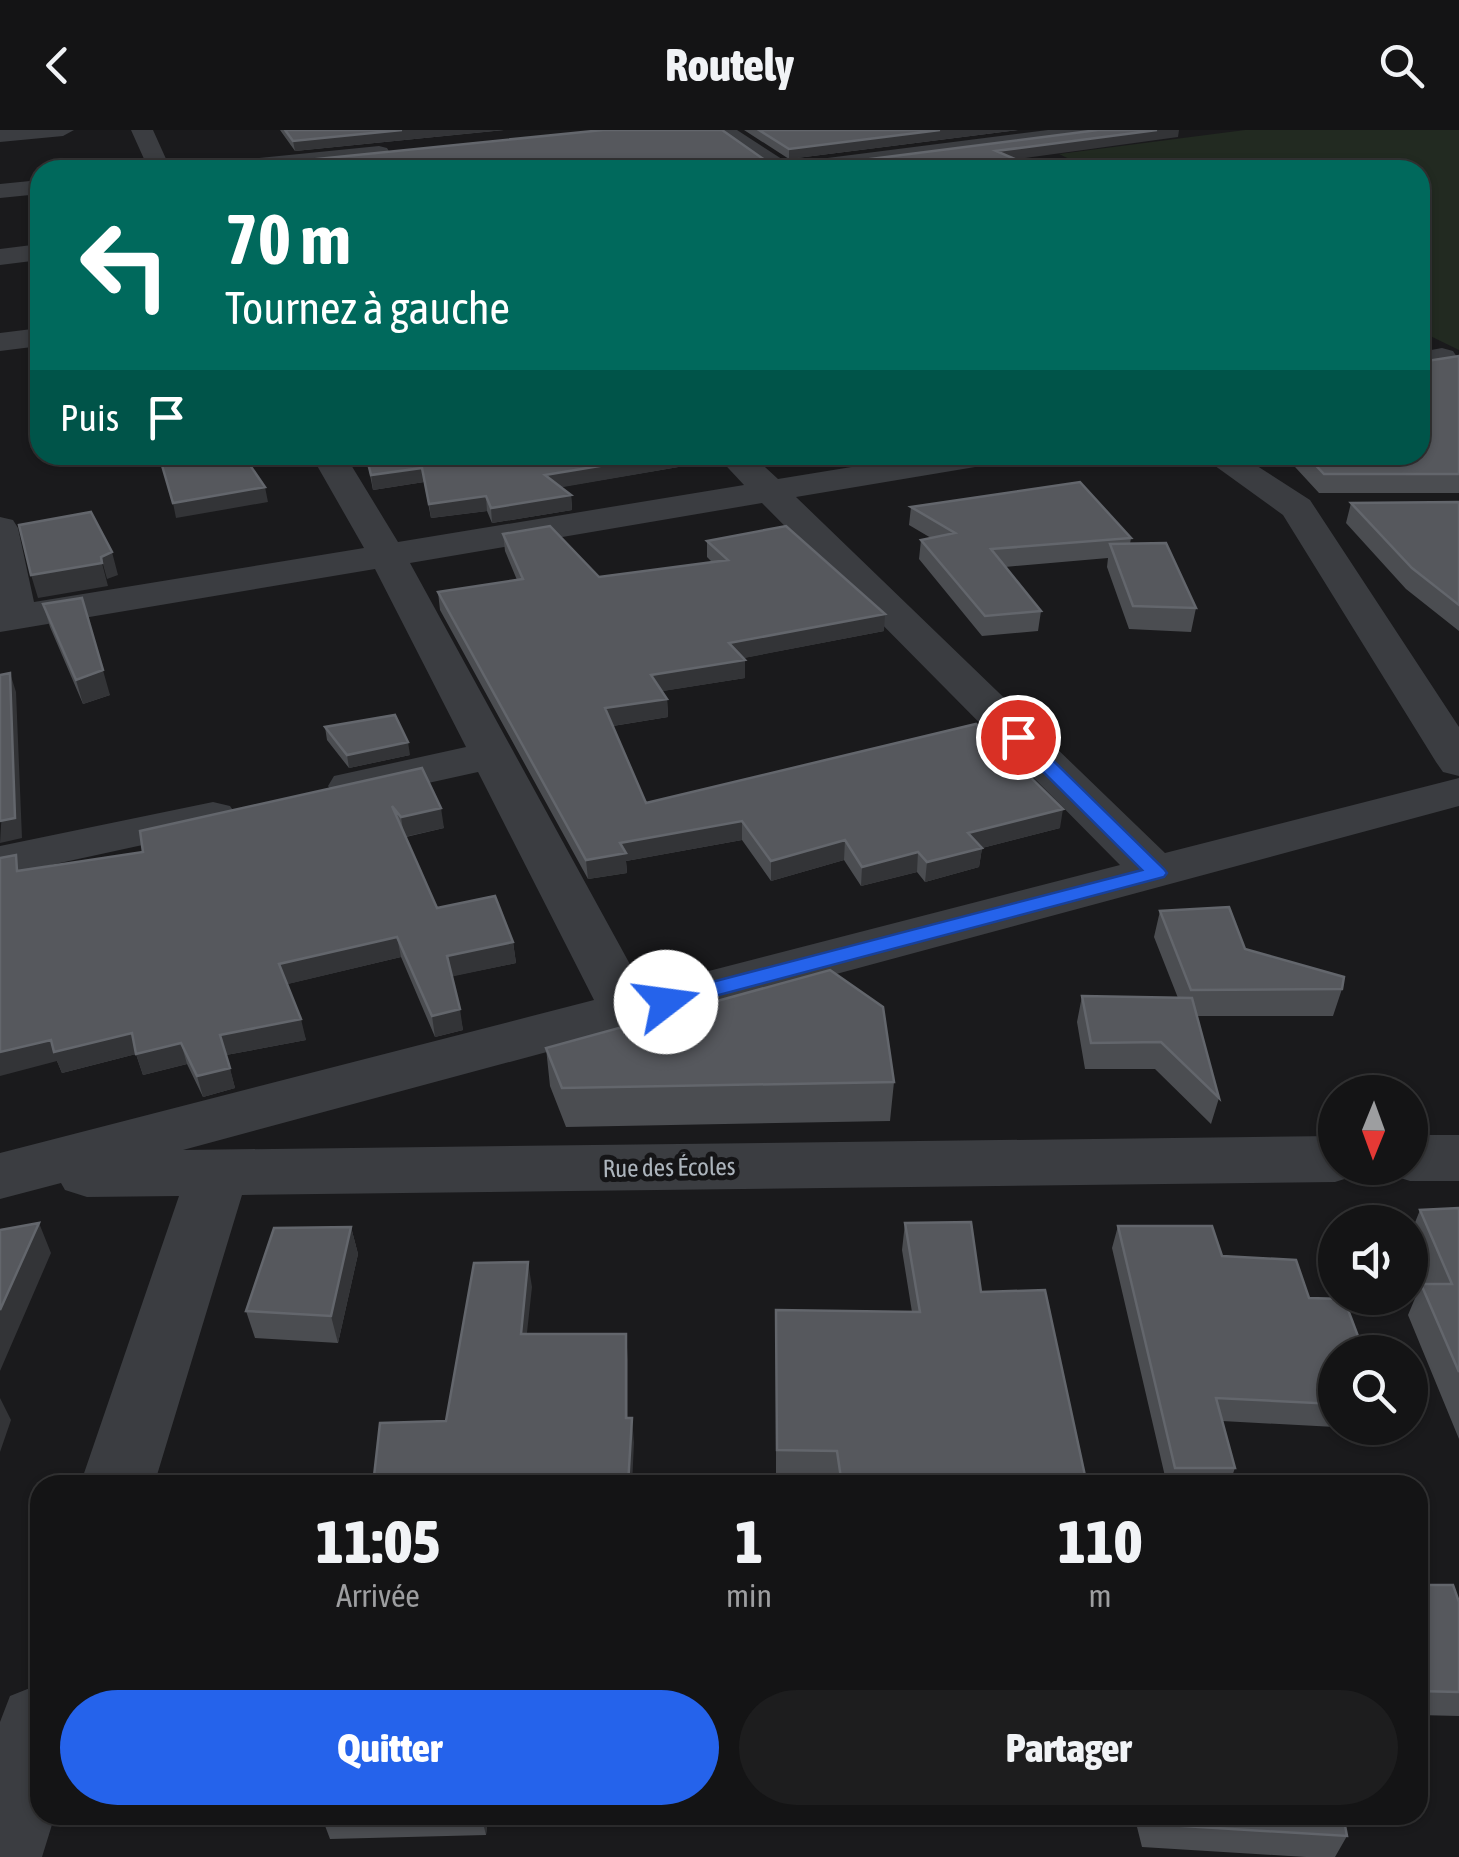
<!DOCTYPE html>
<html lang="fr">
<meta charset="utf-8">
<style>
:root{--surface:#141415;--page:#1d1d1e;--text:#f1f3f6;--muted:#9d9ea0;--line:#333334;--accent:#2563eb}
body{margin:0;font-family:"Asap Condensed",sans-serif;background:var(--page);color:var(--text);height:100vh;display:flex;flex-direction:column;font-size:38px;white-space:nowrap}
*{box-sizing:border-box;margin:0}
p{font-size:32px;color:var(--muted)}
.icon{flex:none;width:55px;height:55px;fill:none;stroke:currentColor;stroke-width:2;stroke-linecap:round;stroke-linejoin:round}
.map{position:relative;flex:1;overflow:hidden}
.details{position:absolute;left:30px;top:1345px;width:1398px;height:350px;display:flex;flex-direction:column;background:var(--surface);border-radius:30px;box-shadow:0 2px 8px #0004,0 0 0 2px var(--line)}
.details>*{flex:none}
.top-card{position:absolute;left:30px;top:30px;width:1400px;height:305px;border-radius:30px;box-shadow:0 2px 8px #0004,0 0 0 2px var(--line);background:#00695c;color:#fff;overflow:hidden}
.needle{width:65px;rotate:181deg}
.buttons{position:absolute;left:1318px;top:945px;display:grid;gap:20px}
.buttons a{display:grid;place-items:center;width:110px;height:110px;border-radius:50%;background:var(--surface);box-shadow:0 2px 8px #0004,0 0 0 2px var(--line);font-size:50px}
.pin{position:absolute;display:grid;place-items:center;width:85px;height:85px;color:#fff;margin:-42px;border:5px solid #fff;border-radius:50%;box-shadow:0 2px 10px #0007}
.me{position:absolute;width:110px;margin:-55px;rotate:75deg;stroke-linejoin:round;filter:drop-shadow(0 0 8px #0008)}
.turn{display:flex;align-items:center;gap:35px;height:210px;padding:0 30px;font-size:45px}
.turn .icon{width:130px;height:130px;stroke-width:2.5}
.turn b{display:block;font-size:70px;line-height:85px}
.then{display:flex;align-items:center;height:95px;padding:0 30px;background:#0003;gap:20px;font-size:38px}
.eta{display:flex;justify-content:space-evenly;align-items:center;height:170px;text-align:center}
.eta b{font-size:60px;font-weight:800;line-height:70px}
.action{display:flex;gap:20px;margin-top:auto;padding:20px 30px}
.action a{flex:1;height:115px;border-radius:60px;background:var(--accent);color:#fff;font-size:40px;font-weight:800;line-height:115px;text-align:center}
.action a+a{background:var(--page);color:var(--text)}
header{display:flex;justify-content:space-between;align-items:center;height:130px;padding:0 30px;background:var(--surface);font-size:45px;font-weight:800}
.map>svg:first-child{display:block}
.green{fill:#222a21}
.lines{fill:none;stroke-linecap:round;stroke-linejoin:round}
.minor{fill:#3b3d41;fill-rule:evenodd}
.wall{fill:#4b4d51}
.shaded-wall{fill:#333437}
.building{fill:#56585d;stroke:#63666c;stroke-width:2.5}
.route{fill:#2563eb;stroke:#184099;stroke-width:2.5}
.labels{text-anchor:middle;stroke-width:10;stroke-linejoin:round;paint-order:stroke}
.street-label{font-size:25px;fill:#acb4bc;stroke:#151517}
</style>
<header><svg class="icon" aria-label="back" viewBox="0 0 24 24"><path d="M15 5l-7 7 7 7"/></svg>Routely<svg class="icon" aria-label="search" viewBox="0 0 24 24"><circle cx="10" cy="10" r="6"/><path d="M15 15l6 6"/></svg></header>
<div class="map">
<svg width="1459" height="1727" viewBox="0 0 1459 1727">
<rect width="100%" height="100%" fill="#1a1a1c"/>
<path class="green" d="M 1245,0 L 1459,0 L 1459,220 L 1420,201 L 1420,40 L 1092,40 L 1059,24 Z"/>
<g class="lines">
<path class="minor" d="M 0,0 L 74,0 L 63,6 L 0,12 Z
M 131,0 L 153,0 L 171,40 L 149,40 Z
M 712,0 L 737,0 L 788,33 L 1048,0 L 1109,0 L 1098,6 L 838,40 L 769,40 Z
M 379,16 L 387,18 L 390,23 L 387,28 L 277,40 L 198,40 L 209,33 Z
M 40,50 L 40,64 L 0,68 L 0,54 Z
M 40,114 L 40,130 L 0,135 L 0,119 Z
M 40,198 L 40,216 L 0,221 L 0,203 Z
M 1442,218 L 1453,221 L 1457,227 L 1453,233 L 1420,240 L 1420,222 Z
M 311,325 L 345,325 L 398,412 L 744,355 L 716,325 L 752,325 L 778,349 L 925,325 L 1004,325 L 999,332 L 987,335 L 796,367 L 1165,723 L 1459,648 L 1459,676 L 183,1020 L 1335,1006 L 1335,1038 L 1361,1038 L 1357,1045 L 1335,1052 L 242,1065 L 154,1355 L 80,1355 L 179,1066 L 87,1067 L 65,1060 L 61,1053 L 0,1069 L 0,1023 L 594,870 L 478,642 L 351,670 L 334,666 L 328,656 L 334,646 L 466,617 L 375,439 L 0,502 L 0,387 L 13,390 L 18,398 L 34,472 L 364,418 ZM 762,373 L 1120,735 L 643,858 L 410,433 Z
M 1200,325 L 1240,325 L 1310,370 L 1459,597 L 1459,646 L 1443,642 L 1436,632 L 1283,385 Z
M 213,672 L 230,676 L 237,686 L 230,696 L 0,746 L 0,716 Z
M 1410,1005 L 1459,1005 L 1459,1051 L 1410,1051 L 1388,1044 L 1385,1038 L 1410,1038 Z
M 40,1554 L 40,1685 L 55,1685 L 42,1727 L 0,1727 L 0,1592 L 10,1566 Z"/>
</g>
<path class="wall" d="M 280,0 L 504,0 L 295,21 Z
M 744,0 L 1018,0 L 789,29 Z
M 1459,226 L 1459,363 L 1319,363 L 1284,325 L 1420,325 Z
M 366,325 L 696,325 L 696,334 L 560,357 L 571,365 L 572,380 L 492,393 L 487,381 L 431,388 L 424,352 L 373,360 Z
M 1459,372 L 1459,501 L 1406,459 L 1346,393 L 1351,373 Z
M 911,377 L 1131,408 L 1130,414 L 1196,478 L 1191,502 L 1129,499 L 1107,437 L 1108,428 L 1005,437 L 1041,481 L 1038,501 L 982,506 L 919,429 L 921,410 L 931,408 L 909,395 Z
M 503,404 L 599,447 L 712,432 L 707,427 L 707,411 L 884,501 L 743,528 L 745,548 L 662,561 L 667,569 L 668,587 L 613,596 L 646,673 L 1060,698 L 982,718 L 979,737 L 925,752 L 917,742 L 861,756 L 844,730 L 771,751 L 742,710 L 626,731 L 627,743 L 588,749 L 440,480 L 438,462 L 517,450 L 505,421 Z
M 43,474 L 110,565 L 83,574 L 50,497 Z
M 325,597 L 410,625 L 349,638 L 327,610 Z
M 422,638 L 444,698 L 406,707 L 437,778 L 513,812 L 516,833 L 452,846 L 463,900 L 435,907 L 401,827 L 287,854 L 306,910 L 226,925 L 235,958 L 203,967 L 187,934 L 143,945 L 136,924 L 62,943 L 57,931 L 22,740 L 143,722 Z
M 1160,781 L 1245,819 L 1342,859 L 1333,886 L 1197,886 L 1219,968 L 1211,994 L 1155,939 L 1085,939 L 1077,892 L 1082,866 L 1178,868 L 1154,807 Z
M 546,918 L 894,952 L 890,991 L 566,997 L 550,956 Z
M 1459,1078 L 1459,1309 L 1408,1185 L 1421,1154 L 1425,1154 L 1410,1117 L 1410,1105 L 1420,1080 Z
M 905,1093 L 981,1162 L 1087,1355 L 837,1355 L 835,1347 L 776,1346 L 776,1180 L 912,1182 L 902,1120 Z
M 1118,1096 L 1222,1126 L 1309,1168 L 1335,1222 L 1335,1297 L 1222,1291 L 1235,1338 L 1229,1355 L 1167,1355 L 1112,1118 Z
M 351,1097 L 358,1124 L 338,1213 L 255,1208 L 246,1181 Z
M 1418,1455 L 1459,1472 L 1459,1586 L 1418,1585 Z
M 321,1685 L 488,1685 L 486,1705 L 330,1709 Z
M 1134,1685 L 1343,1685 L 1347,1706 L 1335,1727 L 1306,1727 L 1142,1717 Z"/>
<path class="shaded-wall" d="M 402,0 L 504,0 L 295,21 L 293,11 Z
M 940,0 L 1018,0 L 789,29 L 789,19 Z
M 1157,0 L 1179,0 L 1178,7 L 995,32 L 996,21 Z
M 666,325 L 696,325 L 696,334 L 546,360 L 545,345 Z
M 422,338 L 424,352 L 373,360 L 371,345 Z
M 265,357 L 268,372 L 176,388 L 173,373 Z
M 571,365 L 572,380 L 492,393 L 491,378 Z
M 486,366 L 487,381 L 431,388 L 429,374 Z
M 112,422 L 118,445 L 107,449 L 101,427 Z
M 102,433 L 108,456 L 38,468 L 31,445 Z
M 885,484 L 884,501 L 729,531 L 729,513 Z
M 89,491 L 110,565 L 83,574 L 76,550 Z
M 745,530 L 745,548 L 651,563 L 651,545 Z
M 10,543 L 16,562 L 22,708 L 0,713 Z
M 667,569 L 668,587 L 606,597 L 605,578 Z
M 408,612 L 410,625 L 349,638 L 347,625 Z
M 441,678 L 444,698 L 404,707 L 401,687 Z
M 1063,679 L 1060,698 L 982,718 L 979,737 L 925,752 L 927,732 L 968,703 Z
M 742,691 L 742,710 L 626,731 L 627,743 L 588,749 L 586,730 L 620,713 Z
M 845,710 L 844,730 L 771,751 L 771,731 Z
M 918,722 L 917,742 L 861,756 L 862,737 Z
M 397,807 L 401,827 L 284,855 L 279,834 Z
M 513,812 L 516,833 L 450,847 L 447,826 Z
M 460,879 L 463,900 L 435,907 L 432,886 Z
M 301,889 L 306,910 L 226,925 L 220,905 Z
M 132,903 L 181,913 L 187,934 L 143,945 L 136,924 L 62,943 L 57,931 L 0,946 L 0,922 L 51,910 Z
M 230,938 L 235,958 L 203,967 L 197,946 Z
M 39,1093 L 51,1123 L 0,1241 L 0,1180 Z
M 351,1097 L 358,1124 L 338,1213 L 331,1186 Z
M 528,1132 L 532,1157 L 524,1230 L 521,1204 Z
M 626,1204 L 628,1230 L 628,1313 L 626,1288 Z
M 0,1268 L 11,1290 L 0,1322 Z
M 632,1288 L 634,1313 L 632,1355 L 628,1355 Z
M 481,1685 L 488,1685 L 486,1705 Z"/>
<path class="building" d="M 285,0 L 402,0 L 293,11 Z
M 603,0 L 722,0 L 769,33 L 839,33 L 1098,0 L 1157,0 L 996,21 L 1041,40 L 314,40 L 307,30 Z
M 759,0 L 940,0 L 789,19 Z
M 1459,226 L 1459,344 L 1324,344 L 1306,325 L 1420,325 L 1420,232 Z
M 159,325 L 243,325 L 265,357 L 173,373 Z
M 366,325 L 666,325 L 545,345 L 571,365 L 491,378 L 486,366 L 429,374 L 422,338 L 371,345 Z
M 1080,352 L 1131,408 L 991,419 L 1041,481 L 985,486 L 921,410 L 955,403 L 911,377 Z
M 1459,372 L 1459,475 L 1412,438 L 1351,373 Z
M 91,382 L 112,422 L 101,427 L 102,433 L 31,445 L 19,395 Z
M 550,396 L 599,447 L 728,430 L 707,411 L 786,396 L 885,484 L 729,513 L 745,530 L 651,545 L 667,569 L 605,578 L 646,673 L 976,594 L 1063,679 L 968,703 L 982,718 L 927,732 L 918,722 L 862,737 L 845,710 L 771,731 L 742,691 L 620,713 L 626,723 L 586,730 L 438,462 L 523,449 L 503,404 Z
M 1166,413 L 1196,478 L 1133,476 L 1110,414 Z
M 82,468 L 103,540 L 76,550 L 43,474 Z
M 10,543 L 15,688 L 0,691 L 0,545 Z
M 395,585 L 408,612 L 347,625 L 325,597 Z
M 422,638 L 441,678 L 401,687 L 392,676 L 437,778 L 495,766 L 513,812 L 447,826 L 460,879 L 432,886 L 397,807 L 279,834 L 301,889 L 220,905 L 230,938 L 197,946 L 181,913 L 136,924 L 132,903 L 54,922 L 51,910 L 0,922 L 0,728 L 16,725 L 17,741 L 143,722 L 140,701 Z
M 1229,777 L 1245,819 L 1344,847 L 1342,859 L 1191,860 L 1160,781 Z
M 830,840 L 883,877 L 894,952 L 562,958 L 546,918 Z
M 1082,866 L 1192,868 L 1219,968 L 1161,912 L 1091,913 Z
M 1459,1078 L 1459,1242 L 1421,1154 L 1452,1154 L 1420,1080 Z
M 971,1092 L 981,1162 L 1045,1160 L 1087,1355 L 842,1355 L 837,1321 L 777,1320 L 776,1180 L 920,1182 L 905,1093 Z
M 39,1093 L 0,1180 L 0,1100 Z
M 1118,1096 L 1212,1096 L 1222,1126 L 1296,1130 L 1309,1168 L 1344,1169 L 1364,1222 L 1335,1222 L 1335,1274 L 1216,1268 L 1235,1338 L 1175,1338 Z
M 351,1097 L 331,1186 L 246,1181 L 274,1098 Z
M 528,1132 L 521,1204 L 626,1204 L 626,1288 L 632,1288 L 628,1355 L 373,1355 L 380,1293 L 446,1291 L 474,1133 Z
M 1418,1455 L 1453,1455 L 1459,1472 L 1459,1562 L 1418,1561 Z
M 321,1685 L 396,1685 L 321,1687 Z
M 1149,1685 L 1343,1685 L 1347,1706 L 1152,1694 Z"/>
<path class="route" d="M 1018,601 L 1025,603 L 1164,739 L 1167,743 L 1164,747 L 666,879 L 658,877 L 655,872 L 658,866 L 1142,740 L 1012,611 L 1009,607 Z"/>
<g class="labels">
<g class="street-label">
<text transform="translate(669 1037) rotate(-1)" y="9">Rue des Écoles</text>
</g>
</g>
</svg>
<div class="buttons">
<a><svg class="needle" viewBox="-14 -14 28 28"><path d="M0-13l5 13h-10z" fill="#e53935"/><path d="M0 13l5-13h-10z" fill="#9d9ea0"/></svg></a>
<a><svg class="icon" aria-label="sound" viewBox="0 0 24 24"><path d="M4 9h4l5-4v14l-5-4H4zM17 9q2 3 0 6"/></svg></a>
<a><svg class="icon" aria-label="search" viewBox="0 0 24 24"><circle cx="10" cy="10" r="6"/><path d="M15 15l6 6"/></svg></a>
</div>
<div class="pin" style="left:1018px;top:607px;background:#d93025"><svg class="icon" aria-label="arrive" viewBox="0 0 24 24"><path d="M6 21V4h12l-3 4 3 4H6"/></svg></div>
<svg class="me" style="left:666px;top:872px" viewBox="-20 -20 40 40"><circle r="19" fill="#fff"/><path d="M0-13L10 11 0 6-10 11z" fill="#2563eb"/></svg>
<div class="top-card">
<div class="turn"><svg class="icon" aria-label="left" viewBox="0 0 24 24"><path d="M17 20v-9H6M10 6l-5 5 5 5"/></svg><div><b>70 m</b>Tournez à gauche</div></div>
<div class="then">Puis<svg class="icon" aria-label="arrive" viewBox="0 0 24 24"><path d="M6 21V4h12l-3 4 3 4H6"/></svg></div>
</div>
<section class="details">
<div class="eta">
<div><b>11:05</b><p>Arrivée</p></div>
<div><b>1</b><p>min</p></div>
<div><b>110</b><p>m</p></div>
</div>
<div class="action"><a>Quitter</a><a>Partager</a></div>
</section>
</div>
